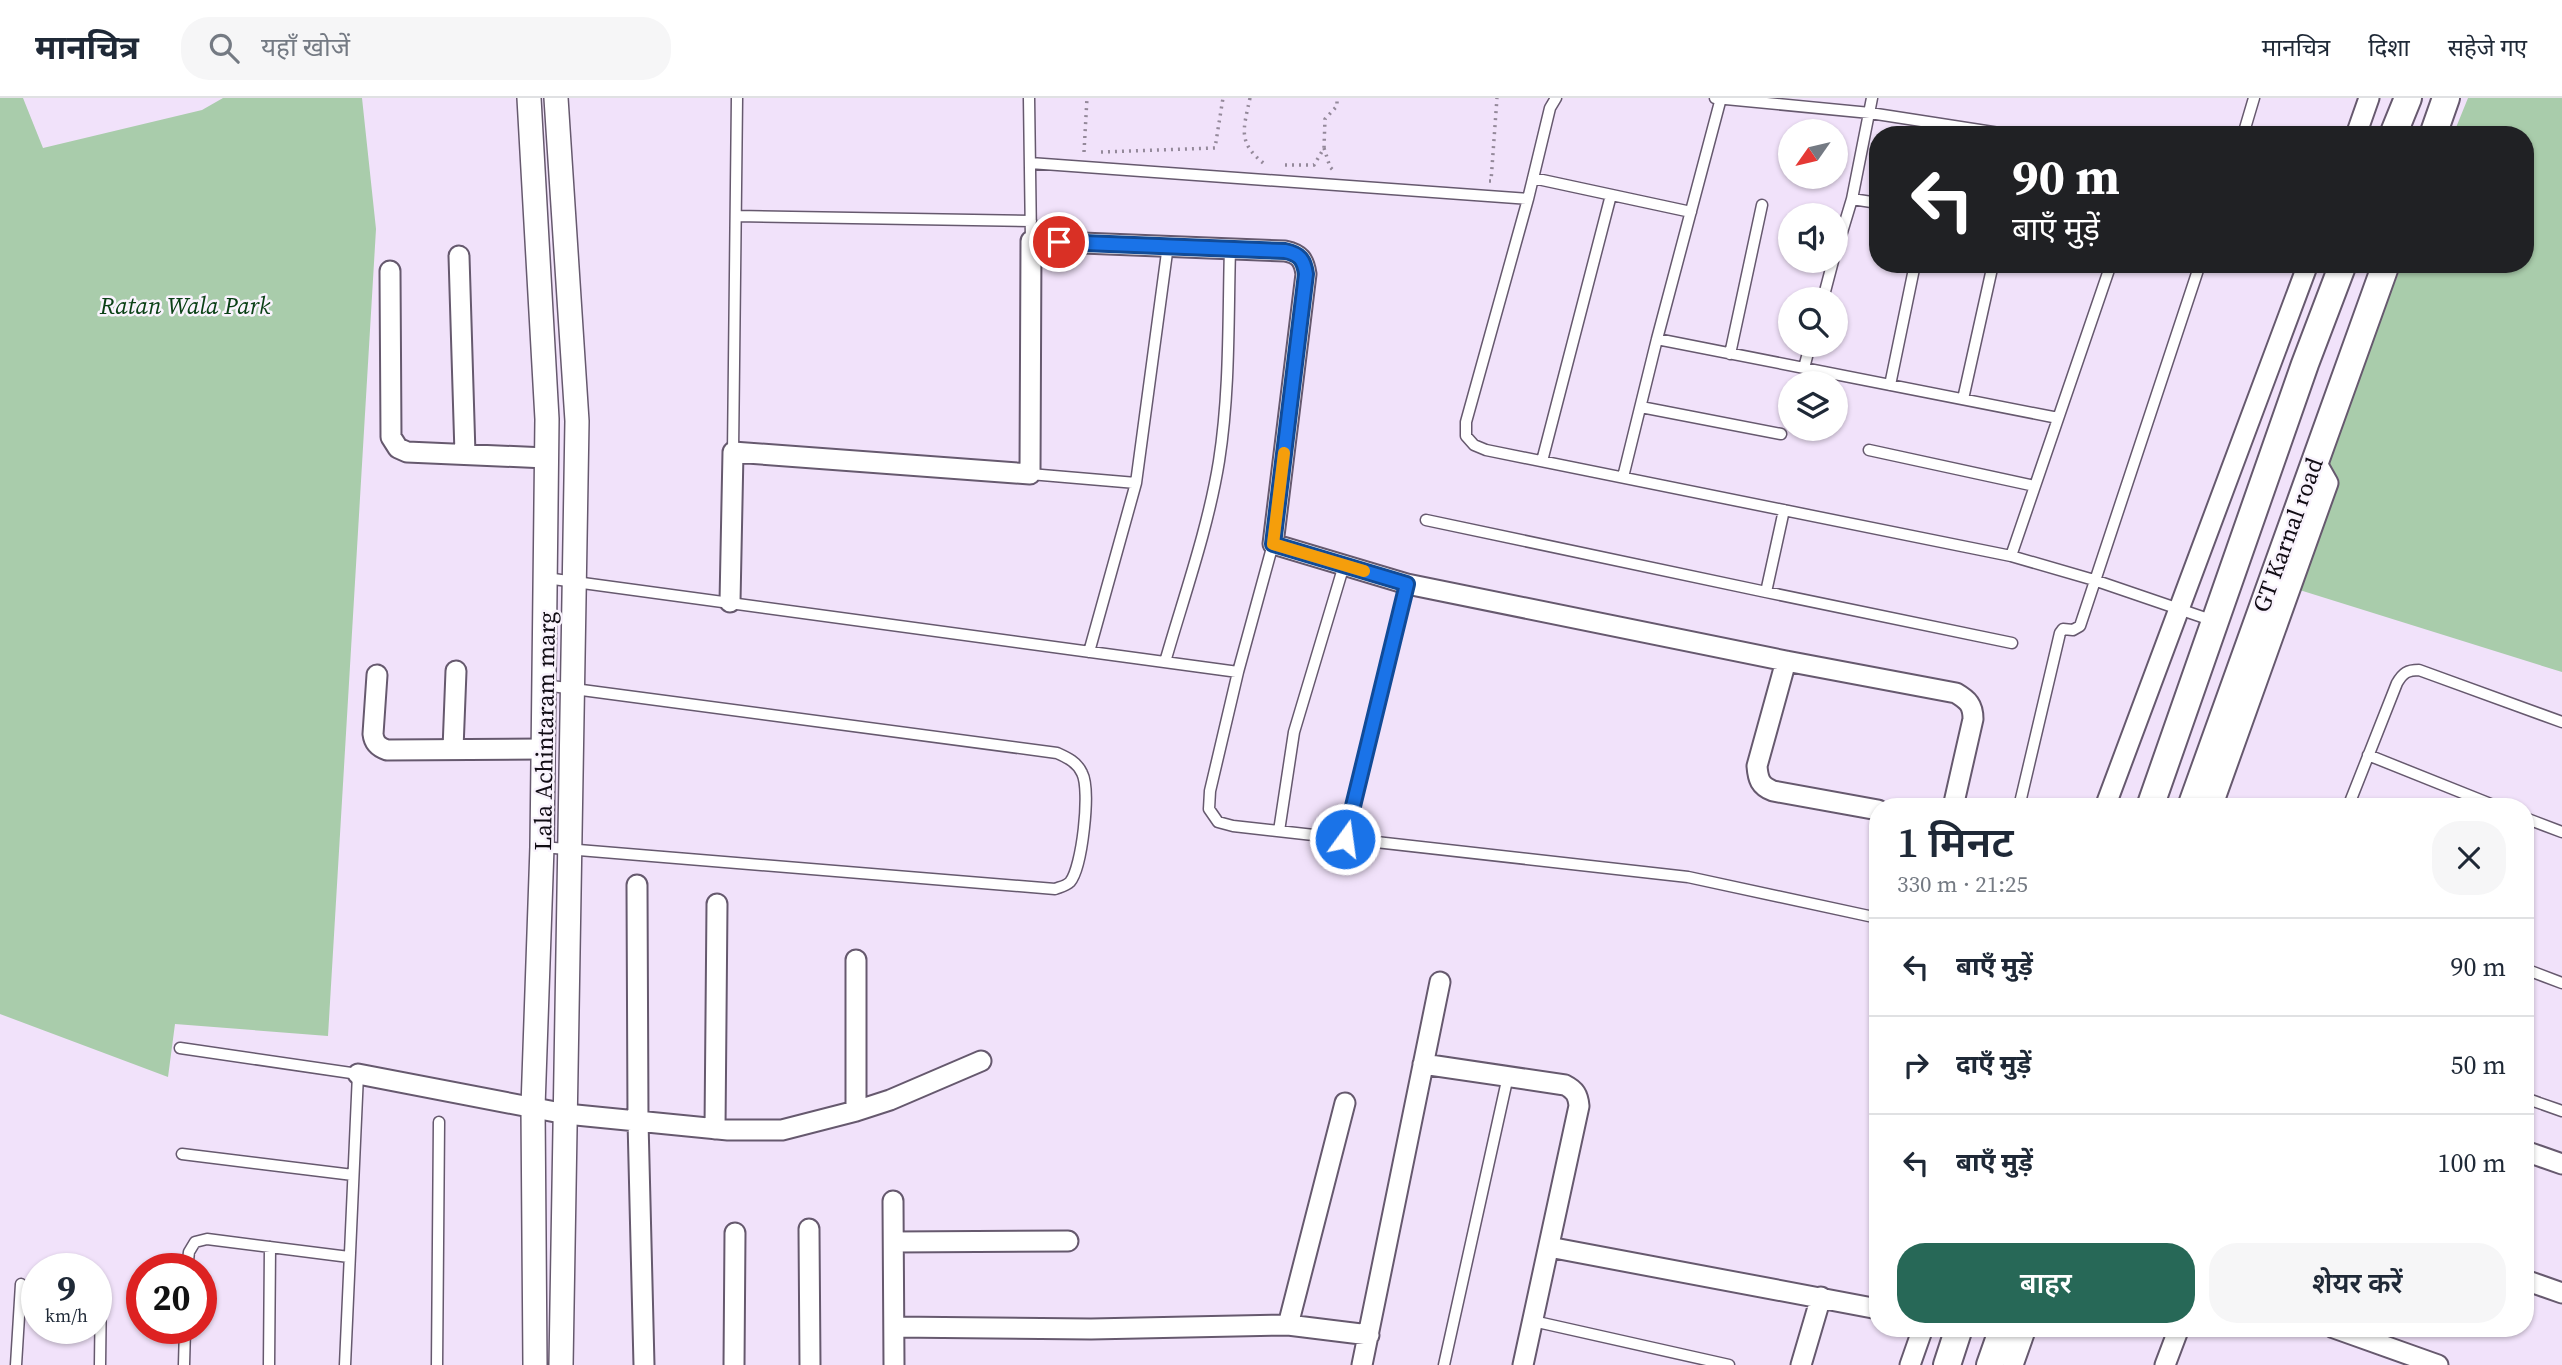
<!DOCTYPE html>
<html lang="hi">
<meta charset="utf-8">
<style>
:root{--surface:#fff;--page:#f6f6f7;--text:#1f2937;--muted:#747a83;--line:#e0e1e3;--accent:#276857}
body{margin:0;font-family:"Source Serif 4","Noto Sans Devanagari",serif;background:var(--page);color:var(--text);height:100vh;display:flex;flex-direction:column;font-size:26px;white-space:nowrap}
*{box-sizing:border-box;margin:0}
p{font-size:23px;color:var(--muted)}
.icon{flex:none;width:38px;height:38px;fill:none;stroke:currentColor;stroke-width:2;stroke-linecap:round;stroke-linejoin:round}
.map{position:relative;flex:1;overflow:hidden}
.panel{position:absolute;left:1869px;top:700px;width:665px;height:539px;display:flex;flex-direction:column;background:var(--surface);border-radius:28px;box-shadow:0 2px 5px #0004}
.panel>*{flex:none}
.banner{position:absolute;left:1869px;top:28px;width:665px;height:147px;border-radius:28px;box-shadow:0 2px 5px #0004;background:#202124;color:#fff;overflow:hidden}
.needle{width:46px;rotate:236deg}
.controls{position:absolute;left:1778px;top:21px;display:grid;gap:14px}
.controls a{display:grid;place-items:center;width:70px;height:70px;border-radius:50%;background:var(--surface);box-shadow:0 2px 5px #0004;font-size:35px}
.speed{position:absolute;left:21px;top:1155px;display:flex;gap:14px;font-size:35px;font-weight:700;text-align:center}
.speed>*{display:grid;place-content:center;width:91px;height:91px;border-radius:50%;background:var(--surface);box-shadow:0 2px 5px #0004;line-height:1}
.speed small{font-size:18px;font-weight:400}
.speed .limit{border:10px solid #d22;background:#fff;color:#111}
.pin{position:absolute;display:grid;place-items:center;width:60px;height:60px;color:#fff;margin:-30px;border:4px solid #fff;border-radius:50%;box-shadow:0 2px 7px #0007}
.me{position:absolute;width:77px;margin:-38px;rotate:14deg;stroke-linejoin:round;filter:drop-shadow(0 0 5px #0008)}
.turn{display:flex;align-items:center;gap:24px;height:147px;padding:0 28px;font-size:32px}
.turn .icon{width:91px;height:91px;stroke-width:2.5}
.turn b{display:block;font-size:49px;line-height:60px}
.round{display:grid;place-items:center;flex:none;width:74px;height:74px;border-radius:28px;background:var(--page)}
.overview{display:flex;align-items:center;justify-content:space-between;height:119px;padding:0 28px}
h1{font-size:42px;font-weight:600;line-height:52px}
.button{display:flex;gap:14px;margin-top:auto;padding:14px 28px}
.button a{flex:1;height:80px;border-radius:28px;background:var(--accent);color:#fff;font-size:28px;font-weight:600;line-height:80px;text-align:center}
.button a+a{background:var(--page);color:var(--text)}
ul{padding:0;list-style:none}
li{display:flex;align-items:center;gap:21px;height:98px;padding:0 28px;border-top:2px solid var(--line)}
li div{flex:1}
li b{display:block;font-size:26px}
li em{font-style:normal}
header{display:flex;align-items:center;gap:42px;box-sizing:border-box;height:98px;padding:0 35px;background:var(--surface);border-bottom:2px solid var(--line)}
header strong{font-size:33px}
nav{display:flex;gap:38px;margin-inline-start:auto;font-size:24px}
.search{width:490px;height:63px;background:var(--page);display:flex;align-items:center;gap:18px;box-sizing:border-box;padding:0 24px;border-radius:28px;color:var(--muted);font-size:26px}
.map>svg:first-child{display:block}
.green{fill:#a9ccab}
.lines{fill:none;stroke-linecap:round;stroke-linejoin:round}
.service-casing{stroke:#66596e;stroke-width:13}
.minor-casing{stroke:#66596e;stroke-width:23}
.tertiary-casing{stroke:#66596e;stroke-width:26}
.secondary-casing{stroke:#66596e;stroke-width:30}
.path{stroke:#94899a;stroke-width:3.5;stroke-dasharray:2 5;stroke-linecap:butt}
.service{stroke:#fff;stroke-width:10}
.minor{stroke:#fff;stroke-width:19}
.tertiary{stroke:#fff;stroke-width:23}
.secondary{stroke:#fff;stroke-width:26}
.route-casing{stroke:#114b97;stroke-width:18}
.route{stroke:#1a73e8;stroke-width:12}
.slow{stroke:#f59e0b;stroke-width:12}
.labels{text-anchor:middle;stroke-width:5;stroke-linejoin:round;paint-order:stroke}
.park-label{font-size:24px;font-style:italic;fill:#0a4015;stroke:#f9f3fd}
.street-label{font-size:24px;fill:#110c14;stroke:#f9f3fd}
</style>
<header>
<strong>मानचित्र</strong>
<div class="search"><svg class="icon" aria-label="search" viewBox="0 0 24 24"><circle cx="10" cy="10" r="6"/><path d="M15 15l6 6"/></svg>यहाँ खोजें</div>
<nav><a>मानचित्र</a><a>दिशा</a><a>सहेजे गए</a></nav>
</header>
<div class="map">
<svg width="2562" height="1267" viewBox="0 0 2562 1267">
<rect width="100%" height="100%" fill="#f1e2fa"/>
<path class="green" d="M 0,0 L 23,0 L 43,50 L 202,12 L 223,0 L 362,0 L 376,131 L 328,938 L 175,926 L 168,979 L 0,916 Z
M 2468,0 L 2562,0 L 2562,574 L 2277,485 L 2402,166 L 2525,166 L 2525,37 L 2453,37 Z"/>
<g class="lines">
<g class="service-casing">
<path id="service" d="M 1029,0 L 1031,143
M 1556,0 L 1550,10 L 1528,101 L 1466,324 L 1466,338 L 1474,347 L 1486,352 L 2011,458
M 1715,0 L 1870,15 L 2012,37
M 1872,0 L 1852,101 L 1878,105
M 2243,37 L 2254,0
M 1030,65 L 1528,101
M 1533,80 L 1691,114
M 736,118 L 1031,123
M 1836,154 L 1852,101
M 2111,166 L 2011,458 L 2094,482 L 2214,523
M 1823,201 L 1833,163
M 1657,241 L 1721,0
M 1730,256 L 1762,107
M 1804,270 L 1810,247
M 1890,287 L 1915,166
M 1963,301 L 1993,166
M 1641,309 L 1781,336
M 1869,352 L 2035,388
M 733,354 L 737,0
M 1542,363 L 1611,97
M 1030,376 L 1136,385
M 1623,379 L 1657,241 L 2058,320
M 1426,422 L 1766,494 L 1784,412
M 546,480 L 1238,574 L 1210,693 L 1209,711 L 1218,724 L 1233,728 L 1688,779 L 1878,820
M 1766,494 L 2012,545
M 1089,554 L 1136,385 L 1168,147
M 1165,564 C 1184,498 1208,431 1219,363 C 1230,293 1228,221 1230,150
M 1238,574 L 1273,446
M 2368,657 L 2498,709
M 2019,709 L 2060,535 L 2063,531 L 2073,532 L 2080,528 L 2200,166
M 2348,709 L 2397,585 C 2403,575 2407,572 2419,572 L 2562,624
M 2525,720 L 2562,734
M 1279,733 L 1294,634 L 1344,467
M 1345,741 L 1407,486
M 542,749 L 1055,791 C 1060,789 1066,788 1070,784 C 1082,770 1091,692 1082,675 C 1077,664 1068,660 1057,655 L 544,587
M 2525,871 L 2562,885
M 180,950 L 358,976 L 345,1267
M 2525,1000 L 2562,1013
M 182,1056 L 353,1077
M 187,1171 L 189,1154 L 195,1144 L 207,1141 L 349,1159
M 1533,1223 L 1729,1267
M 16,1267 L 21,1186
M 100,1267 L 101,1185
M 184,1267 L 185,1230
M 269,1267 L 270,1149
M 437,1267 L 439,1024
M 1444,1267 L 1508,978"/>
</g>
<g class="minor-casing">
<path id="minor" d="M 2356,37 L 2369,0
M 459,158 L 465,356
M 390,173 L 391,339 L 398,350 L 407,354 L 546,360
M 730,504 L 733,354 L 1030,376 L 1031,143 L 1285,153 C 1300,156 1304,162 1306,176 L 1273,446 L 1407,486 L 1786,563 L 1956,595 C 1968,602 1973,607 1973,621 L 1953,709
M 1786,563 L 1757,668 C 1758,681 1760,688 1773,693 L 1878,712
M 377,577 L 373,636 C 374,645 378,649 387,652 L 543,651
M 453,651 L 456,573
M 2105,709 L 2308,166
M 2212,709 L 2328,385 L 2315,362
M 637,787 L 638,1023 L 644,1267
M 1423,966 L 1565,987 C 1575,992 1578,997 1579,1008 L 1523,1267
M 358,976 L 566,1016 L 728,1032 L 782,1032 L 856,1013 L 890,1002 L 981,963
M 856,1013 L 856,862
M 715,1031 L 717,806
M 2525,1053 L 2562,1066
M 893,1103 L 894,1267
M 809,1131 L 810,1267
M 894,1144 L 1068,1143
M 1549,1149 L 1878,1211
M 2525,1182 L 2562,1195
M 1288,1227 L 1345,1005
M 894,1229 L 1091,1231 L 1288,1227 L 1369,1237
M 2334,1230 L 2438,1267
M 734,1267 L 735,1135
M 1362,1267 L 1440,884
M 1801,1267 L 1821,1199
M 1910,1267 L 1923,1230
M 2013,1267 L 2026,1230
M 2165,1267 L 2179,1230"/>
</g>
<g class="tertiary-casing">
<path id="tertiary" d="M 529,0 L 547,321 L 542,749 L 533,1009 L 535,1267
M 556,0 L 577,323 L 561,1267"/>
</g>
<g class="secondary-casing">
<path id="secondary" d="M 2393,37 L 2408,0
M 2433,37 L 2446,0
M 2150,709 L 2305,266 L 2343,166
M 2191,709 L 2386,166
M 1947,1267 L 1959,1230
M 1990,1267 L 2003,1230"/>
</g>
<path class="path" d="M 1250,0 C 1243,33 1237,45 1267,68
M 1324,50 L 1330,69 L 1334,73
M 1084,54 L 1087,0
M 1101,54 L 1215,50 L 1223,0
M 1285,67 L 1314,67 L 1324,50 L 1325,21 L 1337,8 L 1337,0
M 1489,83 L 1491,83 L 1497,0"/>
<use href="#service" class="service"/>
<use href="#minor" class="minor"/>
<use href="#tertiary" class="tertiary"/>
<use href="#secondary" class="secondary"/>
</g>
<g class="lines">
<g class="route-casing">
<path id="route" d="M 1059,144 L 1285,153 C 1300,156 1304,162 1306,176 L 1273,446 L 1407,486 L 1345,741"/>
</g>
<use href="#route" class="route"/>
<path class="slow" d="M 1284,355 L 1273,446 L 1364,473"/>
</g>
<g class="labels">
<g class="park-label">
<text x="185" y="216">Ratan Wala Park</text>
</g>
<g class="street-label">
<text transform="translate(2288 437) rotate(-70)" y="8">GT Karnal road</text>
<text transform="translate(545 633) rotate(-89)" y="8">Lala Achintaram marg</text>
</g>
</g>
</svg>
<div class="controls">
<a><svg class="needle" viewBox="-14 -14 28 28"><path d="M0-13l5 13h-10z" fill="#e53935"/><path d="M0 13l5-13h-10z" fill="#747a83"/></svg></a>
<a><svg class="icon" aria-label="sound" viewBox="0 0 24 24"><path d="M4 9h4l5-4v14l-5-4H4zM17 9q2 3 0 6"/></svg></a>
<a><svg class="icon" aria-label="search" viewBox="0 0 24 24"><circle cx="10" cy="10" r="6"/><path d="M15 15l6 6"/></svg></a>
<a><svg class="icon" aria-label="layers" viewBox="0 0 24 24"><path d="M12 4l9 5-9 5-9-5zM3 14l9 5 9-5"/></svg></a>
</div>
<div class="speed"><div>9<small>km/h</small></div><div class="limit">20</div></div>
<div class="pin" style="left:1059px;top:144px;background:#d93025"><svg class="icon" aria-label="arrive" viewBox="0 0 24 24"><path d="M6 21V4h12l-3 4 3 4H6"/></svg></div>
<svg class="me" style="left:1345px;top:741px" viewBox="-20 -20 40 40"><circle r="17" fill="#1a73e8" stroke="#fff" stroke-width="3"/><path d="M0-11L8 9 0 5-8 9z" fill="#fff"/></svg>
<div class="banner">
<div class="turn"><svg class="icon" aria-label="left" viewBox="0 0 24 24"><path d="M17 20v-9H6M10 6l-5 5 5 5"/></svg><div><b>90 m</b>बाएँ मुड़ें</div></div>
</div>
<section class="panel">
<div class="overview"><div><h1>1 मिनट</h1><p>330 m · 21:25</p></div><a class="round"><svg class="icon" aria-label="close" viewBox="0 0 24 24"><path d="M6 6l12 12M18 6L6 18"/></svg></a></div>
<ul>
<li><svg class="icon" aria-label="left" viewBox="0 0 24 24"><path d="M17 20v-9H6M10 6l-5 5 5 5"/></svg><div><b>बाएँ मुड़ें</b></div><em>90 m</em></li>
<li><svg class="icon" aria-label="right" viewBox="0 0 24 24"><path d="M7 20v-9h11M14 6l5 5-5 5"/></svg><div><b>दाएँ मुड़ें</b></div><em>50 m</em></li>
<li><svg class="icon" aria-label="left" viewBox="0 0 24 24"><path d="M17 20v-9H6M10 6l-5 5 5 5"/></svg><div><b>बाएँ मुड़ें</b></div><em>100 m</em></li>
</ul>
<div class="button"><a>बाहर</a><a>शेयर करें</a></div>
</section>
</div>
